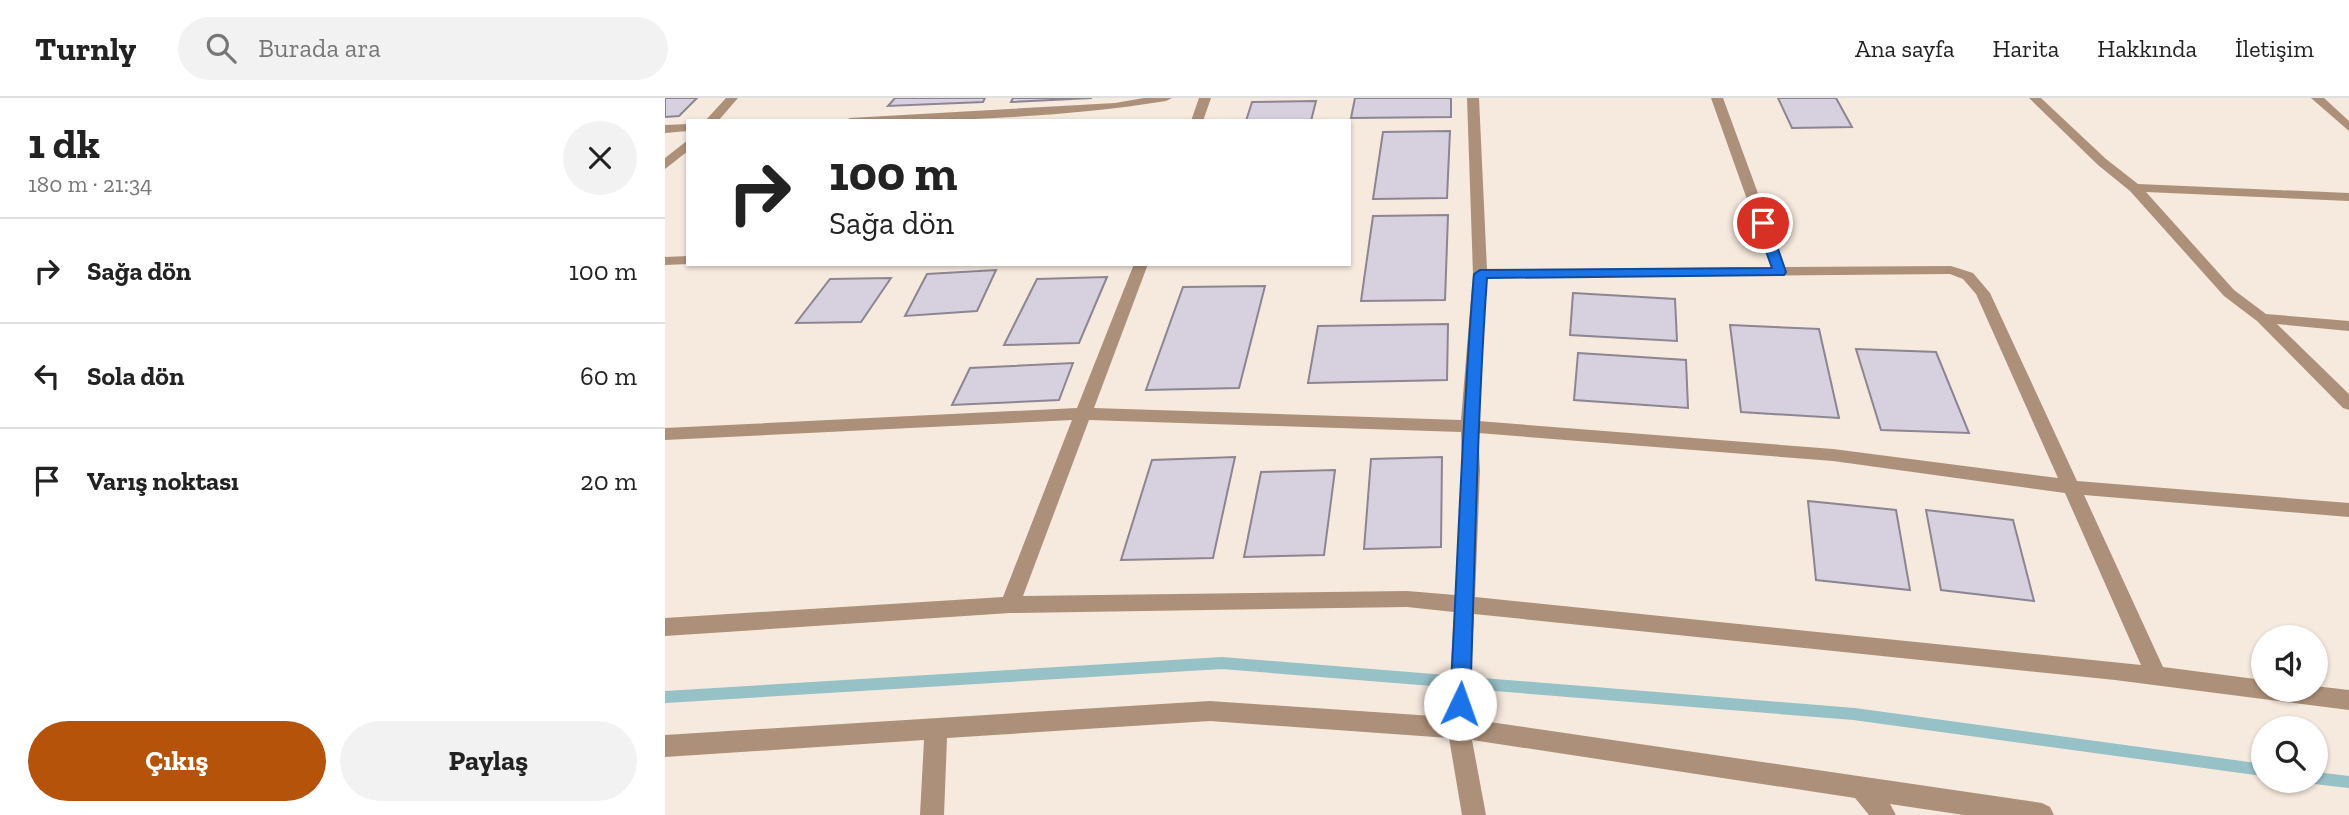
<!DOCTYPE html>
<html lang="tr">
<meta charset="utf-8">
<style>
:root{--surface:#fff;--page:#f2f2f2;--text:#222;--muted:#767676;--line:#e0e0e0;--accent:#b45309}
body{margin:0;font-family:"Zilla Slab",serif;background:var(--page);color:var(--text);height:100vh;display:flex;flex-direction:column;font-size:26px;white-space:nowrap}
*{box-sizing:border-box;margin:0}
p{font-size:23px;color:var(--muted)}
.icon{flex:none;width:38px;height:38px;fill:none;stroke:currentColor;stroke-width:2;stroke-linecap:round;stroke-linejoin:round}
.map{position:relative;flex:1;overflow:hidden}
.panel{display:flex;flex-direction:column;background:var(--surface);width:665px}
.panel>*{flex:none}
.top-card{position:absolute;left:21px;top:21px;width:665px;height:147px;border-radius:0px;box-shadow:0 2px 5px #0004;background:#fff;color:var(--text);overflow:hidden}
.tools{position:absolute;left:1586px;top:527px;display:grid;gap:14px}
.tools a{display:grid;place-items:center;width:77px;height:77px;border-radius:50%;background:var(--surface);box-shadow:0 2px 5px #0004;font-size:35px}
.pin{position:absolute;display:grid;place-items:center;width:60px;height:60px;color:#fff;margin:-30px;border:4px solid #fff;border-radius:50%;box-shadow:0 2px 7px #0007}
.me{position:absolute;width:77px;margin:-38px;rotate:3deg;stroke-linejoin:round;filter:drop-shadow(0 0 5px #0008)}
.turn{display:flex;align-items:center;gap:24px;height:147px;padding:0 28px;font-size:32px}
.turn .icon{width:91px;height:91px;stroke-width:2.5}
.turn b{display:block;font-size:49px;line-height:60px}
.round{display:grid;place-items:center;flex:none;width:74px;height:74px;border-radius:37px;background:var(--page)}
.overview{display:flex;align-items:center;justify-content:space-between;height:119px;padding:0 28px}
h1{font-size:42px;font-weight:800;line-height:52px}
.button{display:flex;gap:14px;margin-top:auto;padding:14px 28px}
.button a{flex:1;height:80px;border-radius:42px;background:var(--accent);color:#fff;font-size:28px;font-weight:800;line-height:80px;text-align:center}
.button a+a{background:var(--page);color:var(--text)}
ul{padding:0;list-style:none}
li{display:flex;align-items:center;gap:21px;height:105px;padding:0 28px;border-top:2px solid var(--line)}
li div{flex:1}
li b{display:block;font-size:26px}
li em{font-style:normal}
header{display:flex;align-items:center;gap:42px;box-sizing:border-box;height:98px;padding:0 35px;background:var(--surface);border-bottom:2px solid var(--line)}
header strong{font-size:33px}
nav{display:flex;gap:38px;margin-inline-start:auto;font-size:24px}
.search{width:490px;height:63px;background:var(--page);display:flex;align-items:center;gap:18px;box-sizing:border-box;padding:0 24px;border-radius:38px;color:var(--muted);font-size:26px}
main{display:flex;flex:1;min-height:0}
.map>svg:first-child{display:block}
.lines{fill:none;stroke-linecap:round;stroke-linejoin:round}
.stream{stroke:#96c1c6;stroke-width:12}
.building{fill:#d7d0de;stroke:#8c8592;stroke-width:2}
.street{fill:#ad9079;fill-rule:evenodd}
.route{fill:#1a73e8;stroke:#114b97;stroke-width:2}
</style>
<header>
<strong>Turnly</strong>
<div class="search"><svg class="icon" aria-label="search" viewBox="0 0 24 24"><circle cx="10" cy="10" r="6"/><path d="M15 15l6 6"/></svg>Burada ara</div>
<nav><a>Ana sayfa</a><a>Harita</a><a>Hakkında</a><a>İletişim</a></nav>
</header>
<main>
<section class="panel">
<div class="overview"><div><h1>1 dk</h1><p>180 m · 21:34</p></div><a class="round"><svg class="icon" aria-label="close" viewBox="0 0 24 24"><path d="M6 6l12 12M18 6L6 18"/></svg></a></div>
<ul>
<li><svg class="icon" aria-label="right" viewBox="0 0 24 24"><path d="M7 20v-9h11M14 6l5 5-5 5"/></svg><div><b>Sağa dön</b></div><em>100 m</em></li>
<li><svg class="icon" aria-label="left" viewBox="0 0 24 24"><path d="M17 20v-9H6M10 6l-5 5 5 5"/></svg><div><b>Sola dön</b></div><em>60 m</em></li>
<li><svg class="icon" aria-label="arrive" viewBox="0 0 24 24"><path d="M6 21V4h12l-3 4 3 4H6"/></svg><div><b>Varış noktası</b></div><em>20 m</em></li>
</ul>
<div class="button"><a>Çıkış</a><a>Paylaş</a></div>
</section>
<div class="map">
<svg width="1684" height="717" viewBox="0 0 1684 717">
<rect width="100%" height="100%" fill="#f6e9de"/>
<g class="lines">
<path class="stream" d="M 0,599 L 557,565 L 1189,616 L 1598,672
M 1650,680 L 1684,684"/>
</g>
<path class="building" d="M 0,0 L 32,0 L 14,18 L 0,19 Z
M 230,0 L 320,0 L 318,4 L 223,8 Z
M 348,0 L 427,0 L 346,4 Z
M 690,0 L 786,0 L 786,19 L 686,20 Z
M 1113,0 L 1171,0 L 1187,29 L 1127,30 Z
M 651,3 L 646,23 L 581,23 L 587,4 Z
M 785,33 L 782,100 L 708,101 L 718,34 Z
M 783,117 L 780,202 L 696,203 L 708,118 Z
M 331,172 L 312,213 L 240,218 L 262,176 Z
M 442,179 L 414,245 L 339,247 L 372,181 Z
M 226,180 L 196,224 L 131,225 L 165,181 Z
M 600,188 L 574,290 L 481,292 L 518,189 Z
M 908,195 L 1010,201 L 1012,243 L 905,237 Z
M 783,226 L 782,282 L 643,285 L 653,228 Z
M 1065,227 L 1154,231 L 1174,320 L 1076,314 Z
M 1191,251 L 1271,254 L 1304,335 L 1216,332 Z
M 913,255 L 1021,262 L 1023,310 L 909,302 Z
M 408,265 L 394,302 L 287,307 L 305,270 Z
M 570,359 L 548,460 L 456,462 L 487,362 Z
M 777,359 L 776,449 L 699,451 L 706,361 Z
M 670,372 L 659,457 L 579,459 L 596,374 Z
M 1143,403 L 1231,412 L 1245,492 L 1151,482 Z
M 1261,412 L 1348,422 L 1369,503 L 1276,492 Z"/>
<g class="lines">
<path class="street" d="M 61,0 L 73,0 L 53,23 L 40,23 Z
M 479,0 L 507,0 L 501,3 C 395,20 286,23 179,23 L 185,20 L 450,5 Z
M 534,0 L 546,0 L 538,23 L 526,23 Z
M 802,0 L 814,0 L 822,172 L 1106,169 L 1046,0 L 1058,0 L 1120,169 L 1286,168 L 1308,175 L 1325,195 L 1412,383 L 1684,405 L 1684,419 L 1419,397 L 1498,569 L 1598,582 L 1598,592 L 1650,592 L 1650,588 L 1684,592 L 1684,612 L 1450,582 L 809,516 L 804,621 L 1377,705 L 1385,709 L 1389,717 L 1299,717 L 1225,706 L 1231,717 L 1204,717 L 1190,700 L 807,642 L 821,717 L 797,717 L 784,640 L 545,623 L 282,640 L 279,717 L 255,717 L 259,642 L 0,659 L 0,637 L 545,603 L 783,619 L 789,514 L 742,509 L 345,515 L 0,538 L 0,520 L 338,499 L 407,322 L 0,342 L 0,330 L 412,310 L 469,166 L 483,166 L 429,310 L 796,322 L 808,176 ZM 1285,176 L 1298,181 L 1311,196 L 1393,380 L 1168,351 L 813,323 L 822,180 ZM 424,322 L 796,334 L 797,372 L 790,497 L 742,493 L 358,498 ZM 813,335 L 1168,363 L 1400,395 L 1476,567 L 810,499 L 815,372 Z
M 1364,0 L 1376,0 L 1441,61 L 1473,86 L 1684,95 L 1684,103 L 1481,94 L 1569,192 L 1601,216 L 1684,223 L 1684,233 L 1612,226 L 1684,296 L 1684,312 L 1678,310 L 1592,223 L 1559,198 L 1465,93 L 1433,67 Z
M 1646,0 L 1659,0 L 1684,23 L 1684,33 Z
M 23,26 L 23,33 L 0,35 L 0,27 Z
M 23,42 L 23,53 L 0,71 L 0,60 Z
M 23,158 L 23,166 L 0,167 L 0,159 Z"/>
</g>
<path class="route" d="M 1098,121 L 1104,125 L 1121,174 L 1119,177 L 822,180 C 812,322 810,464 805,606 L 802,612 L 795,615 L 788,612 L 785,606 C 793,462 797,319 809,176 L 815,172 L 1107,170 L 1091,125 Z"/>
</svg>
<div class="tools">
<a><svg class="icon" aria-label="sound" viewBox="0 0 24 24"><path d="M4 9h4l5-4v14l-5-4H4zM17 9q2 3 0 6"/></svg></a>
<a><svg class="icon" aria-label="search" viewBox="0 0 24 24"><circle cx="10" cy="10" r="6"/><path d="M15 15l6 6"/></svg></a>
</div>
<div class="pin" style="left:1098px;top:125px;background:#d93025"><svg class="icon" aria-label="arrive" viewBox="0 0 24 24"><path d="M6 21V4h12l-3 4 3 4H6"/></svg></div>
<svg class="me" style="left:795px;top:606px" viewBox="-20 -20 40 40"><circle r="19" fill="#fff"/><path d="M0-13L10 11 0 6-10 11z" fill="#1a73e8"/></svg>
<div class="top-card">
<div class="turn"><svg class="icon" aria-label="right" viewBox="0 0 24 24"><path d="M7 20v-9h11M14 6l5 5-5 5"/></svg><div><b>100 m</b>Sağa dön</div></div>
</div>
</div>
</main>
